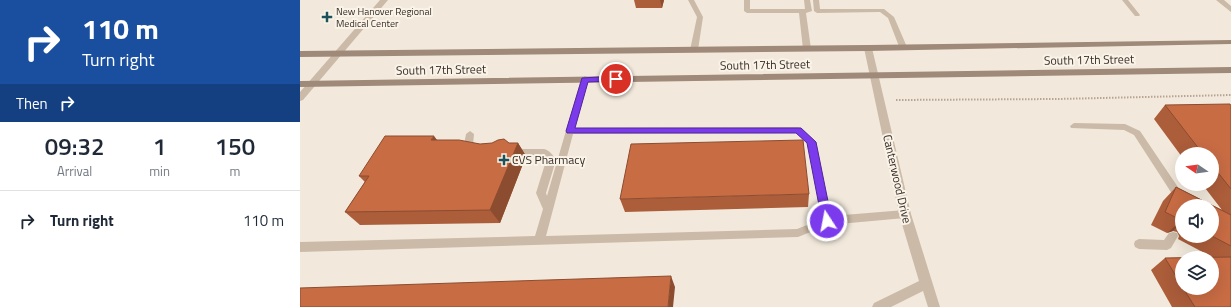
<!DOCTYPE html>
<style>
:root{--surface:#fff;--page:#f2f2f3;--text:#1f2937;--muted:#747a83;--line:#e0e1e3}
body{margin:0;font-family:"Titillium Web",sans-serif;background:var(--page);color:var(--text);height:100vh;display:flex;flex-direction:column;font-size:15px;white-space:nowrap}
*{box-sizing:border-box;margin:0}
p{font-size:13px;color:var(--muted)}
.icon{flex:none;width:22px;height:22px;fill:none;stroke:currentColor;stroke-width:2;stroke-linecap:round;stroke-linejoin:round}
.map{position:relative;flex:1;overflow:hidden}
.panel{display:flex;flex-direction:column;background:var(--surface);width:300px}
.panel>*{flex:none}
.top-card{background:#1a4fa0;color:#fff;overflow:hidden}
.needle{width:26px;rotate:283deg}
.tools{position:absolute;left:875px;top:147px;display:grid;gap:8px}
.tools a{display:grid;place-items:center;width:44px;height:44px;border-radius:50%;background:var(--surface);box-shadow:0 4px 16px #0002;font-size:20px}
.pin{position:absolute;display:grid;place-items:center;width:34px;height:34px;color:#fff;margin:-17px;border:2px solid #fff;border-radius:50%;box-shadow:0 1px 4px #0007}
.me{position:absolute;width:44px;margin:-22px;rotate:349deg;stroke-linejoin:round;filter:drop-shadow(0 0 3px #0008)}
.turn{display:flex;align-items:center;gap:14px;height:84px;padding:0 16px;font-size:18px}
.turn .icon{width:52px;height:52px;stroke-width:2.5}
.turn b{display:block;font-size:28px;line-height:34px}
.then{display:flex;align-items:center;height:38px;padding:0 16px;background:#0003;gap:8px;font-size:15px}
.eta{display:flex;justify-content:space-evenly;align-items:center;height:68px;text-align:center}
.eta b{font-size:24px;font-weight:600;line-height:28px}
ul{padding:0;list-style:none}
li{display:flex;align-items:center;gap:12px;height:60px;padding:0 16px;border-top:1px solid var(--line)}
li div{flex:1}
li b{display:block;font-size:15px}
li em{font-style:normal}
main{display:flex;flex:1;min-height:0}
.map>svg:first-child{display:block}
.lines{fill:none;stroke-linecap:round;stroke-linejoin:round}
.path{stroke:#b7a492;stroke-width:2;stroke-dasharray:1.5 1.5;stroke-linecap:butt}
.service{fill:#cbbaa7;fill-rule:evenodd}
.minor{fill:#cbbaa7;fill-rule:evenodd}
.secondary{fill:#9f8979;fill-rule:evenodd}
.wall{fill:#ac5d3a;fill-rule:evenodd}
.shaded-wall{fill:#8c4c30}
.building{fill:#c86c44;stroke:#8c4c30}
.route{fill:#7c3aed;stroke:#51269a}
.poi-dot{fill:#1d525a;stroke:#faf3e8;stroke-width:1.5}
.labels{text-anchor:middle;stroke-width:4;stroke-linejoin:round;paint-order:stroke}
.far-poi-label{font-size:10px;fill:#372e28;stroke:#faf3e8;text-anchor:start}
.street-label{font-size:12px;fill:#372e28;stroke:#faf3e8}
.poi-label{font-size:12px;fill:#372e28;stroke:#faf3e8;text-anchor:start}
</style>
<main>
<section class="panel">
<div class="top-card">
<div class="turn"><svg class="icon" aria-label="right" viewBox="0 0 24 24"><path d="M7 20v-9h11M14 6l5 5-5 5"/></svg><div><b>110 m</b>Turn right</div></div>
<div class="then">Then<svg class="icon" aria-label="right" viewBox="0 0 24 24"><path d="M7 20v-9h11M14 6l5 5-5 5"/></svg></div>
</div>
<div class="eta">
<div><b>09:32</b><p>Arrival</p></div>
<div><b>1</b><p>min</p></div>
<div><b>150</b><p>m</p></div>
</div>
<ul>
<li><svg class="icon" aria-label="right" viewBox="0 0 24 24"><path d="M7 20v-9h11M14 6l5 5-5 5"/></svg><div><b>Turn right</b></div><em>110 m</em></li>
</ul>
</section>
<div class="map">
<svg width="931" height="307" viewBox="0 0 931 307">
<rect width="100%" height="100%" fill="#f2e9dc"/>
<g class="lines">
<path class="path" d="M 596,100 L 758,99 L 931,95"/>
<path class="service" d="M 388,0 L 394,0 L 403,17 L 398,50 L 394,52 L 390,50 L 397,17 Z
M 444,0 L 450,0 L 450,9 L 505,9 L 504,0 L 510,0 L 512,11 L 506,13 L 511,49 L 510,51 L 507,51 L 503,49 L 499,13 L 447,13 L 444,11 Z
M 513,0 L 519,0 L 520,9 L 584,9 L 594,17 L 607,47 L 603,49 L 600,49 L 588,18 L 580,12 L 517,13 L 514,11 Z
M 822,0 L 828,0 L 840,15 L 839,16 L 835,16 Z
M 285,76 L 289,79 L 275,128 L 498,127 L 501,128 L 516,142 L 531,216 L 605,210 L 609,211 L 610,214 L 609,217 L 605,218 L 528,225 L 498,237 L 0,252 L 0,242 L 235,236 L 243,209 L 236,193 L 246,161 L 242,155 L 217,155 L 213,152 L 217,149 L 244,149 C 249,150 253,155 256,160 L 246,193 L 247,196 L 281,79 ZM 496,133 L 508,143 L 522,219 L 497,229 L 246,236 L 273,134 Z
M 774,123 L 825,124 L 840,131 L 886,199 L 888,206 L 882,206 L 882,210 L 880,209 L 878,203 L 834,135 L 824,130 L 771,128 L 770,126 Z
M 170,131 L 174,134 L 173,145 L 178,150 L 174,153 C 161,149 164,146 166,134 Z
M 873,232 L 877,233 L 878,236 L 871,248 L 867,250 L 839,249 L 835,247 L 834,244 L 835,241 L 839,239 L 864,240 L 869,233 Z"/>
<path class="minor" d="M 80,0 L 88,0 L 3,100 L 0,101 L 0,92 Z
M 916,0 L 924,0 L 931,6 L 931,12 Z
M 568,45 L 572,48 L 611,214 L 640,307 L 628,307 L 623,291 L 591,307 L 572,307 L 574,303 L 619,281 L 599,214 L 564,48 Z"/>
<path class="secondary" d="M 931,40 L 931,44 L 568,51 L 0,57 L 0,51 L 568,45 Z
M 931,67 L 931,73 L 0,87 L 0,81 Z"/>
</g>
<path class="wall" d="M 334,0 L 364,0 L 362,8 L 336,8 Z
M 865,105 L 931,106 L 931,307 L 872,307 L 851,270 L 865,258 L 912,257 L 878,239 L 879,236 L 877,232 L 873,231 L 867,233 L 851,225 L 863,201 L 876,187 L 922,210 L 902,184 L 912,184 L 912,154 L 882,154 L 882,157 L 854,119 ZM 882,206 L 912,236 L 882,236 ZM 882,258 L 912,288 L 882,288 Z
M 137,140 L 180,144 L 218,143 L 226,156 L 200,223 L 60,225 L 45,212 L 65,182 L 59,176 Z
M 509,194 L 508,207 L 325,212 L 320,199 Z"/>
<path class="shaded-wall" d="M 360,0 L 364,0 L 362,8 Z
M 134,136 L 144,149 L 131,140 Z
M 218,143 L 226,156 L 200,223 L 190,210 Z
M 882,220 L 882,222 L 873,231 L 867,233 Z
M 371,276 L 375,287 L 373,307 L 368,307 Z"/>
<path class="building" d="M 930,104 L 931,106 L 931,189 L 912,165 L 912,154 L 903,154 L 865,105 Z
M 85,136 L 134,136 L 131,140 L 159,140 L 180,144 L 192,143 L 198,140 L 204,139 L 209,143 L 218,143 L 190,210 L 45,212 L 69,176 L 59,176 Z
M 503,140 L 509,194 L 320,199 L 331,144 Z
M 876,187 L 931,215 L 931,246 L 912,236 L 912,206 L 882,206 L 882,220 L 881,220 L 865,212 Z
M 931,257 L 931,307 L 895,307 L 883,288 L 912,288 L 912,258 L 882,258 L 882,286 L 865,258 Z
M 371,276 L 368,307 L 0,307 L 0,288 Z"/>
<path class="route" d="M 316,76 L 318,77 L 318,81 L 288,82 L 275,128 L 501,128 L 516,142 L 532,221 L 530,224 L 527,225 L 523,224 L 522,221 L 507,143 L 496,133 L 267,133 L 266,131 L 282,78 Z"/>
<g class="poi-dot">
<path d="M25 11h4v4h4v4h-4v4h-4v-4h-4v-4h4z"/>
<path d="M202 154h4v4h4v4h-4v4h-4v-4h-4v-4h4z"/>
</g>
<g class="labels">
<g class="far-poi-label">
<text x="36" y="15">New Hanover Regional<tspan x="36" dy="12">Medical Center</tspan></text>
</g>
<g class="street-label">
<text transform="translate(789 60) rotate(-1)" y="4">South 17th Street</text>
<text transform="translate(465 65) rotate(-1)" y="4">South 17th Street</text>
<text transform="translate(141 70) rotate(-1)" y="4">South 17th Street</text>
<text transform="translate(597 179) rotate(77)" y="4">Canterwood Drive</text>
</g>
<g class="poi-label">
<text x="212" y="164">CVS Pharmacy</text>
</g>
</g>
</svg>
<div class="tools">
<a><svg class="needle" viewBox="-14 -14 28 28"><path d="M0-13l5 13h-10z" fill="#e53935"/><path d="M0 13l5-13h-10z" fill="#747a83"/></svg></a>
<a><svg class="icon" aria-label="sound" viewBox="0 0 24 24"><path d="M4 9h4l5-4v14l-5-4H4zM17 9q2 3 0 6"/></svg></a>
<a><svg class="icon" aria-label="layers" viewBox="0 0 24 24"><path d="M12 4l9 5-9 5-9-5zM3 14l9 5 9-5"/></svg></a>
</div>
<div class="pin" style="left:316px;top:79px;background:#d93025"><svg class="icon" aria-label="arrive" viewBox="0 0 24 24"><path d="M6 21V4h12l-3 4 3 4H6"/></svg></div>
<svg class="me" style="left:527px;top:221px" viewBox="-20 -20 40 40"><circle r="17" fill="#7c3aed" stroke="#fff" stroke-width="3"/><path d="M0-11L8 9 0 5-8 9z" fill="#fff"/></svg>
</div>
</main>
